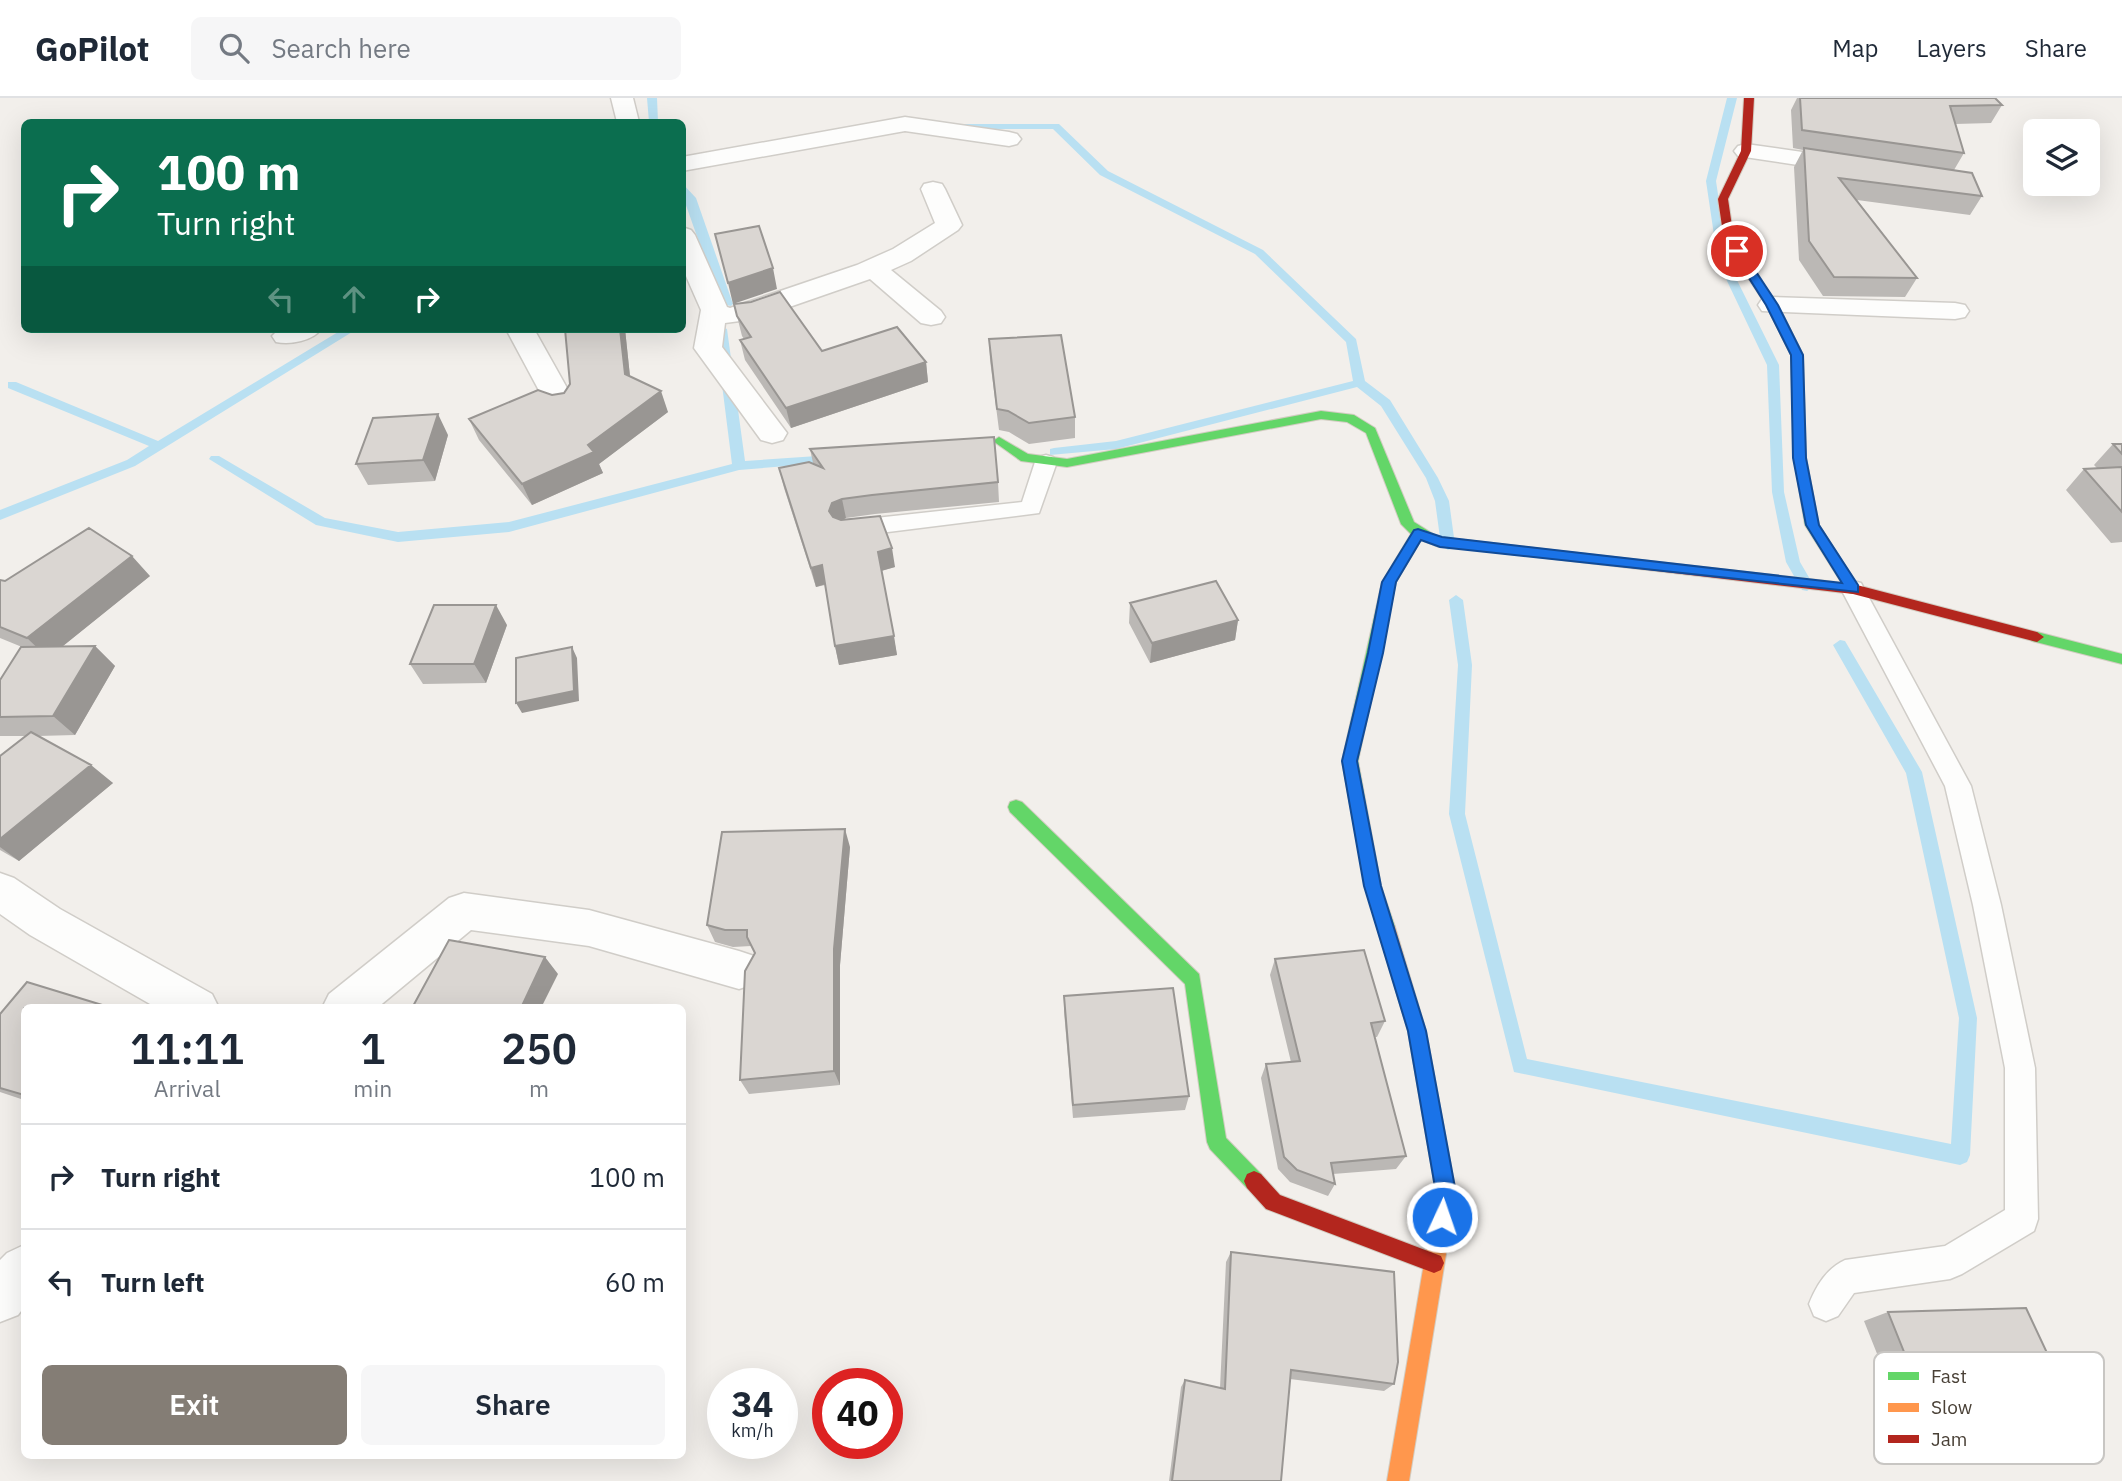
<!DOCTYPE html>
<style>
:root{--surface:#fff;--page:#f6f6f7;--text:#1f2937;--muted:#747a83;--line:#e0e1e3;--accent:#847d75}
body{margin:0;font-family:"IBM Plex Sans",sans-serif;background:var(--page);color:var(--text);height:100vh;display:flex;flex-direction:column;font-size:26px;white-space:nowrap}
*{box-sizing:border-box;margin:0}
p{font-size:23px;color:var(--muted)}
.icon{flex:none;width:38px;height:38px;fill:none;stroke:currentColor;stroke-width:2;stroke-linecap:round;stroke-linejoin:round}
.map{position:relative;flex:1;overflow:hidden}
.side{position:absolute;left:21px;top:906px;width:665px;height:455px;display:flex;flex-direction:column;background:var(--surface);border-radius:10px;box-shadow:0 7px 28px #0002}
.side>*{flex:none}
.hud{position:absolute;left:21px;top:21px;width:665px;height:214px;border-radius:10px;box-shadow:0 7px 28px #0002;background:#0b6e4f;color:#fff;overflow:hidden}
.buttons{position:absolute;left:2023px;top:21px;display:grid;gap:14px}
.buttons a{display:grid;place-items:center;width:77px;height:77px;border-radius:10px;background:var(--surface);box-shadow:0 7px 28px #0002;font-size:35px}
.speed{position:absolute;left:707px;top:1270px;display:flex;gap:14px;font-size:35px;font-weight:700;text-align:center}
.speed>*{display:grid;place-content:center;width:91px;height:91px;border-radius:50%;background:var(--surface);box-shadow:0 7px 28px #0002;line-height:1}
.speed small{font-size:18px;font-weight:400}
.speed .limit{border:10px solid #d22;background:#fff;color:#111}
.pin{position:absolute;display:grid;place-items:center;width:60px;height:60px;color:#fff;margin:-30px;border:4px solid #fff;border-radius:50%;box-shadow:0 2px 7px #0007}
.me{position:absolute;width:77px;margin:-38px;rotate:3deg;stroke-linejoin:round;filter:drop-shadow(0 0 5px #0008)}
.turn{display:flex;align-items:center;gap:24px;height:147px;padding:0 21px;font-size:32px}
.turn .icon{width:91px;height:91px;stroke-width:2.5}
.turn b{display:block;font-size:49px;line-height:60px}
.lanes{display:flex;align-items:center;height:66px;padding:0 21px;background:#0003;justify-content:center;gap:35px;direction:ltr}
.lanes .off{opacity:.35}
.eta{display:flex;justify-content:space-evenly;align-items:center;height:119px;text-align:center}
.eta b{font-size:42px;font-weight:600;line-height:49px}
.cta{display:flex;gap:14px;margin-top:auto;padding:14px 21px}
.cta a{flex:1;height:80px;border-radius:10px;background:var(--accent);color:#fff;font-size:28px;font-weight:600;line-height:80px;text-align:center}
.cta a+a{background:var(--page);color:var(--text)}
ul{padding:0;list-style:none}
li{display:flex;align-items:center;gap:21px;height:105px;padding:0 21px;border-top:2px solid var(--line)}
li div{flex:1}
li b{display:block;font-size:26px}
li em{font-style:normal}
header{display:flex;align-items:center;gap:42px;box-sizing:border-box;height:98px;padding:0 35px;background:var(--surface);border-bottom:2px solid var(--line)}
header strong{font-size:33px}
nav{display:flex;gap:38px;margin-inline-start:auto;font-size:24px}
.search{width:490px;height:63px;background:var(--page);display:flex;align-items:center;gap:18px;box-sizing:border-box;padding:0 24px;border-radius:10px;color:var(--muted);font-size:26px}
.map>svg:first-child{display:block}
.lines{fill:none;stroke-linecap:round;stroke-linejoin:round}
.stream{fill:#b9e0f2;fill-rule:evenodd}
.lane-casing{stroke:#d0cdc8;stroke-width:3}
.street-casing{stroke:#d0cdc8;stroke-width:3}
.fast-casing{stroke:#d2ccc1;stroke-width:2}
.slow-casing{stroke:#d2ccc1;stroke-width:2}
.jam-casing{stroke:#d2ccc1;stroke-width:2}
.lane{fill:#fdfdfc;fill-rule:evenodd}
.street{fill:#fdfdfc;fill-rule:evenodd}
.fast{fill:#63d668;fill-rule:evenodd}
.slow{fill:#ff974d;fill-rule:evenodd}
.jam{fill:#b3261e;fill-rule:evenodd}
.wall{fill:#bbb8b5}
.shaded-wall{fill:#999693}
.building{fill:#dad6d2;stroke:#999693;stroke-width:2}
.route{fill:#1a73e8;stroke:#114b97;stroke-width:2}
.key{fill:#fff;stroke:#c8c6c3;stroke-width:2}
.key-label{font-size:19px;fill:#494036}
</style>
<header>
<strong>GoPilot</strong>
<div class="search"><svg class="icon" aria-label="search" viewBox="0 0 24 24"><circle cx="10" cy="10" r="6"/><path d="M15 15l6 6"/></svg>Search here</div>
<nav><a>Map</a><a>Layers</a><a>Share</a></nav>
</header>
<div class="map">
<svg width="2122" height="1383" viewBox="0 0 2122 1383">
<rect width="100%" height="100%" fill="#f2efeb"/>
<g class="lines">
<path class="stream" d="M 647,0 L 657,0 L 658,24 L 649,24 Z
M 1727,0 L 1737,0 L 1716,83 L 1728,164 L 1779,267 L 1784,394 L 1800,464 L 1814,488 L 1807,493 L 1802,492 L 1786,464 L 1772,394 L 1767,267 L 1718,164 L 1706,83 Z
M 955,26 L 1059,26 L 1108,73 L 1263,152 L 1356,241 L 1365,283 L 1390,302 L 1438,380 L 1449,403 L 1455,447 L 1453,450 L 1448,452 L 1441,447 L 1435,403 L 1426,380 L 1381,308 L 1357,289 L 1116,351 L 1050,357 L 1050,351 L 1054,350 L 1116,343 L 1353,283 L 1346,244 L 1255,156 L 1100,77 L 1053,31 L 952,31 L 950,29 Z
M 682,85 L 696,100 L 733,206 L 731,208 L 721,206 L 682,96 Z
M 721,228 L 727,231 L 745,363 L 832,357 L 836,358 L 836,364 L 739,372 L 509,434 L 398,444 L 316,427 L 209,361 L 211,358 L 219,358 L 325,420 L 398,434 L 509,424 L 732,366 L 715,231 Z
M 343,231 L 357,231 L 135,368 L 0,422 L 0,412 L 127,362 L 149,348 L 8,290 L 8,284 L 16,284 L 158,343 Z
M 1456,497 L 1463,502 L 1472,567 L 1465,716 L 1527,961 L 1951,1046 L 1959,920 L 1906,675 L 1833,547 L 1840,542 L 1845,543 L 1922,674 L 1977,920 L 1970,1057 L 1967,1064 L 1960,1067 L 1514,974 L 1449,716 L 1458,567 L 1449,502 Z"/>
<g class="lane-casing">
<path id="lane" d="M 1046,357 L 1053,359 L 1057,364 L 1039,415 L 848,439 L 840,436 L 837,431 L 840,426 L 848,423 L 1022,404 L 1035,364 L 1039,359 Z
M 1853,483 L 1861,485 L 1971,688 L 2001,807 L 2035,970 L 2038,1121 L 2034,1133 L 1962,1176 L 1950,1181 L 1854,1195 L 1838,1218 L 1826,1223 L 1814,1218 L 1809,1206 C 1816,1188 1827,1170 1845,1162 L 1945,1148 L 2005,1112 L 2005,970 L 1973,807 L 1945,688 L 1841,491 L 1845,485 Z"/>
</g>
<g class="street-casing">
<path id="street" d="M 611,0 L 633,0 L 639,24 L 617,24 Z
M 905,19 L 1009,34 L 1017,36 L 1021,41 L 1017,46 L 1009,48 L 905,33 L 682,73 L 682,59 Z
M 1746,46 L 1851,61 L 1860,63 L 1863,68 L 1860,73 L 1851,75 L 1738,58 L 1734,53 L 1738,48 Z
M 933,84 L 942,86 L 945,91 L 962,127 L 958,132 L 911,163 L 891,172 L 941,213 L 945,219 L 941,225 L 931,227 L 921,225 L 870,181 L 755,221 L 725,225 L 722,249 L 787,335 L 783,342 L 772,345 L 761,342 L 694,250 L 701,212 L 682,169 L 682,129 L 691,132 L 695,137 L 727,209 L 730,210 L 857,167 L 893,151 L 935,125 L 921,91 L 924,86 Z
M 1772,199 L 1955,205 L 1965,207 L 1969,213 L 1965,219 L 1955,221 L 1762,213 L 1758,207 L 1762,201 Z
M 321,231 C 313,243 290,247 276,244 L 272,238 L 279,231 Z
M 506,231 L 534,231 L 576,306 L 572,313 L 561,315 L 550,313 Z
M 0,775 L 14,780 L 60,811 L 212,896 L 219,910 L 157,910 L 30,837 L 0,816 Z
M 464,795 L 589,812 L 739,853 L 754,858 L 760,872 L 754,886 L 739,891 L 589,848 L 471,832 L 377,910 L 322,910 L 329,896 L 449,800 Z
M 24,1147 L 24,1209 L 18,1217 L 0,1224 L 0,1162 L 7,1155 Z"/>
</g>
<g class="fast-casing">
<path id="fast" d="M 1798,287 L 1804,291 L 1806,360 L 1819,427 L 1860,491 L 1853,496 L 1848,495 L 1805,427 L 1794,360 L 1792,291 Z
M 1321,313 L 1354,317 L 1375,330 L 1414,424 L 1446,444 L 1439,449 L 1421,442 L 1396,484 L 1358,663 L 1381,788 L 1395,829 L 1392,834 L 1386,837 L 1380,834 L 1377,829 L 1365,788 L 1342,663 L 1382,484 L 1411,436 L 1401,426 L 1366,335 L 1347,324 L 1321,321 L 1067,369 L 1021,363 L 993,343 L 999,339 L 1028,356 L 1067,361 Z
M 2037,534 L 2122,556 L 2122,566 L 2032,543 L 2030,539 Z
M 1016,702 L 1022,704 L 1199,876 L 1226,1040 L 1261,1076 L 1264,1083 L 1261,1090 L 1254,1093 L 1247,1090 L 1210,1051 L 1207,1044 L 1185,886 L 1010,714 L 1008,709 L 1010,704 Z"/>
</g>
<g class="slow-casing">
<path id="slow" d="M 1386,821 L 1392,824 L 1395,829 L 1426,933 L 1456,1095 L 1409,1383 L 1387,1383 L 1436,1095 L 1408,933 L 1377,829 L 1380,824 Z"/>
</g>
<g class="jam-casing">
<path id="jam" d="M 1744,0 L 1754,0 L 1751,53 L 1728,101 L 1733,135 L 1752,171 L 1778,207 L 1803,257 L 1804,291 L 1798,295 L 1792,291 L 1791,257 L 1766,207 L 1742,171 L 1723,135 L 1718,101 L 1741,53 Z
M 1439,439 L 1853,486 L 2037,534 L 2044,539 L 2037,544 L 1853,496 L 1434,447 L 1432,444 Z
M 1254,1073 L 1261,1076 L 1280,1097 L 1441,1158 L 1444,1165 L 1441,1172 L 1434,1175 L 1266,1111 L 1247,1090 L 1244,1083 L 1247,1076 Z"/>
</g>
<use href="#lane" class="lane"/>
<use href="#street" class="street"/>
<use href="#fast" class="fast"/>
<use href="#slow" class="slow"/>
<use href="#jam" class="jam"/>
</g>
<path class="wall" d="M 1797,0 L 1995,0 L 2002,7 L 1991,25 L 1955,26 L 1964,55 L 1954,72 L 1982,98 L 1970,117 L 1857,102 L 1917,180 L 1905,199 L 1823,198 L 1799,162 L 1794,69 L 1803,52 L 1793,50 L 1791,12 Z
M 734,206 L 822,253 L 926,264 L 928,284 L 791,330 L 745,262 L 740,242 L 744,241 L 742,238 Z
M 565,231 L 625,231 L 630,279 L 668,314 L 599,366 L 603,375 L 532,407 L 479,342 L 469,321 L 552,297 L 564,295 L 570,286 Z
M 989,241 L 1075,319 L 1075,340 L 1029,346 L 1009,334 L 999,332 L 990,262 Z
M 448,337 L 435,383 L 368,387 L 356,366 Z
M 2113,346 L 2122,346 L 2122,444 L 2111,445 L 2066,392 L 2084,371 L 2097,370 L 2094,367 Z
M 810,351 L 998,384 L 999,404 L 875,416 L 846,420 L 842,422 L 895,469 L 881,473 L 897,557 L 839,567 L 835,548 L 825,487 L 816,489 L 784,390 L 779,370 L 813,365 Z
M 150,478 L 63,548 L 95,548 L 115,568 L 75,637 L 38,638 L 113,685 L 19,763 L 0,752 L 0,658 L 25,638 L 0,638 L 0,582 L 22,549 L 0,540 L 0,482 L 5,483 Z
M 1130,505 L 1238,522 L 1235,542 L 1150,565 L 1129,525 Z
M 507,527 L 486,585 L 423,586 L 410,566 Z
M 850,749 L 840,867 L 840,987 L 749,996 L 740,982 L 755,855 L 751,848 L 733,849 L 715,844 L 707,827 Z
M 1275,861 L 1385,923 L 1377,939 L 1375,939 L 1406,1058 L 1396,1071 L 1333,1076 L 1335,1086 L 1328,1098 L 1290,1084 L 1278,1071 L 1261,980 L 1266,966 L 1291,964 L 1270,877 Z
M 1064,898 L 1189,998 L 1185,1012 L 1073,1020 L 1064,913 Z
M 24,910 L 24,1002 L 0,994 L 0,916 Z
M 1231,1154 L 1394,1286 L 1384,1293 L 1290,1281 L 1281,1383 L 1169,1383 L 1181,1289 L 1185,1282 L 1220,1290 L 1226,1164 Z
M 1888,1214 L 2078,1321 L 2047,1327 L 1907,1331 L 1864,1223 Z"/>
<path class="shaded-wall" d="M 773,170 L 777,191 L 733,206 L 728,185 Z
M 620,231 L 625,231 L 632,297 L 625,276 Z
M 926,264 L 928,284 L 791,330 L 786,310 Z
M 661,293 L 668,314 L 599,366 L 603,375 L 532,407 L 522,386 L 588,347 Z
M 438,316 L 448,337 L 435,383 L 423,362 Z
M 842,401 L 846,420 L 836,425 L 829,413 L 832,405 Z
M 892,450 L 895,469 L 881,473 L 878,454 Z
M 132,458 L 150,478 L 48,560 L 27,540 Z
M 822,467 L 826,486 L 816,489 L 811,470 Z
M 496,507 L 507,527 L 486,585 L 474,566 Z
M 1238,522 L 1235,542 L 1150,565 L 1152,545 Z
M 894,538 L 897,557 L 839,567 L 835,548 Z
M 95,548 L 115,568 L 75,637 L 53,618 Z
M 572,549 L 577,560 L 579,603 L 522,615 L 516,605 Z
M 91,667 L 113,685 L 19,763 L 0,749 L 0,741 Z
M 845,731 L 850,749 L 840,867 L 840,987 L 834,973 L 834,851 Z
M 545,859 L 558,876 L 541,910 L 521,910 Z"/>
<path class="building" d="M 1800,0 L 1995,0 L 2002,7 L 1950,8 L 1964,55 L 1802,32 Z
M 1804,50 L 1972,75 L 1982,98 L 1839,80 L 1917,180 L 1834,179 L 1809,143 Z
M 759,128 L 773,170 L 728,185 L 715,136 Z
M 780,194 L 822,253 L 897,229 L 926,264 L 786,310 L 740,242 L 751,239 L 737,218 L 734,206 L 751,204 Z
M 565,231 L 620,231 L 625,276 L 661,293 L 588,347 L 594,354 L 522,386 L 469,321 L 538,292 L 552,297 L 564,295 L 570,286 Z
M 1061,237 L 1075,319 L 1029,325 L 1008,313 L 997,311 L 989,241 Z
M 438,316 L 423,362 L 356,366 L 373,320 Z
M 994,339 L 998,384 L 872,397 L 842,401 L 832,405 L 829,413 L 833,419 L 841,422 L 880,418 L 892,450 L 878,454 L 894,538 L 835,548 L 822,467 L 811,470 L 779,370 L 809,364 L 823,370 L 810,351 Z
M 2113,346 L 2122,346 L 2122,356 Z
M 2122,369 L 2122,414 L 2084,371 Z
M 89,430 L 132,458 L 27,540 L 0,529 L 0,482 L 5,483 Z
M 1216,483 L 1238,522 L 1152,545 L 1130,505 Z
M 434,507 L 496,507 L 474,566 L 410,566 Z
M 95,548 L 53,618 L 0,619 L 0,582 L 21,549 Z
M 572,549 L 574,593 L 516,605 L 516,560 Z
M 31,634 L 91,667 L 0,741 L 0,658 Z
M 845,731 L 834,851 L 834,973 L 740,982 L 745,873 L 755,855 L 747,839 L 747,832 L 725,832 L 707,827 L 722,734 Z
M 449,842 L 545,859 L 521,910 L 412,910 Z
M 1364,852 L 1385,923 L 1371,925 L 1406,1058 L 1331,1065 L 1335,1086 L 1297,1072 L 1284,1059 L 1266,966 L 1300,963 L 1275,861 Z
M 27,884 L 112,910 L 24,910 L 24,997 L 0,990 L 0,916 Z
M 1173,890 L 1189,998 L 1073,1007 L 1064,898 Z
M 1231,1154 L 1394,1174 L 1398,1264 L 1394,1286 L 1291,1272 L 1281,1383 L 1172,1383 L 1185,1282 L 1225,1291 Z
M 2026,1210 L 2078,1321 L 1933,1326 L 1888,1214 Z"/>
<path class="route" d="M 1737,150 L 1741,151 L 1778,207 L 1803,257 L 1806,360 L 1819,427 L 1858,487 L 1858,494 L 1440,449 L 1421,442 L 1396,484 L 1383,555 L 1357,663 L 1381,788 L 1426,933 L 1456,1095 L 1449,1126 L 1442,1129 L 1435,1126 L 1432,1119 L 1436,1095 L 1408,933 L 1364,788 L 1342,663 L 1368,555 L 1382,484 L 1414,432 L 1418,431 L 1442,439 L 1842,485 L 1806,427 L 1793,360 L 1791,257 L 1766,207 L 1732,153 Z"/>
<rect x="1874" y="1254" width="230" height="112" rx="10" class="key"/>
<rect x="1888" y="1274" width="31" height="8" fill="#63d668"/>
<rect x="1888" y="1305" width="31" height="9" fill="#ff974d"/>
<rect x="1888" y="1337" width="31" height="8" fill="#b3261e"/>
<g class="key-label">
<text x="1931" y="1285">Fast</text>
<text x="1931" y="1316">Slow</text>
<text x="1931" y="1348">Jam</text>
</g>
</svg>
<div class="buttons">
<a><svg class="icon" aria-label="layers" viewBox="0 0 24 24"><path d="M12 4l9 5-9 5-9-5zM3 14l9 5 9-5"/></svg></a>
</div>
<div class="speed"><div>34<small>km/h</small></div><div class="limit">40</div></div>
<div class="pin" style="left:1737px;top:153px;background:#d93025"><svg class="icon" aria-label="arrive" viewBox="0 0 24 24"><path d="M6 21V4h12l-3 4 3 4H6"/></svg></div>
<svg class="me" style="left:1442px;top:1119px" viewBox="-20 -20 40 40"><circle r="17" fill="#1a73e8" stroke="#fff" stroke-width="3"/><path d="M0-11L8 9 0 5-8 9z" fill="#fff"/></svg>
<div class="hud">
<div class="turn"><svg class="icon" aria-label="right" viewBox="0 0 24 24"><path d="M7 20v-9h11M14 6l5 5-5 5"/></svg><div><b>100 m</b>Turn right</div></div>
<div class="lanes"><svg class="icon off" aria-label="left" viewBox="0 0 24 24"><path d="M17 20v-9H6M10 6l-5 5 5 5"/></svg><svg class="icon off" aria-label="ahead" viewBox="0 0 24 24"><path d="M12 20V5M6 11l6-6 6 6"/></svg><svg class="icon" aria-label="right" viewBox="0 0 24 24"><path d="M7 20v-9h11M14 6l5 5-5 5"/></svg></div>
</div>
<section class="side">
<div class="eta">
<div><b>11:11</b><p>Arrival</p></div>
<div><b>1</b><p>min</p></div>
<div><b>250</b><p>m</p></div>
</div>
<ul>
<li><svg class="icon" aria-label="right" viewBox="0 0 24 24"><path d="M7 20v-9h11M14 6l5 5-5 5"/></svg><div><b>Turn right</b></div><em>100 m</em></li>
<li><svg class="icon" aria-label="left" viewBox="0 0 24 24"><path d="M17 20v-9H6M10 6l-5 5 5 5"/></svg><div><b>Turn left</b></div><em>60 m</em></li>
</ul>
<div class="cta"><a>Exit</a><a>Share</a></div>
</section>
</div>
